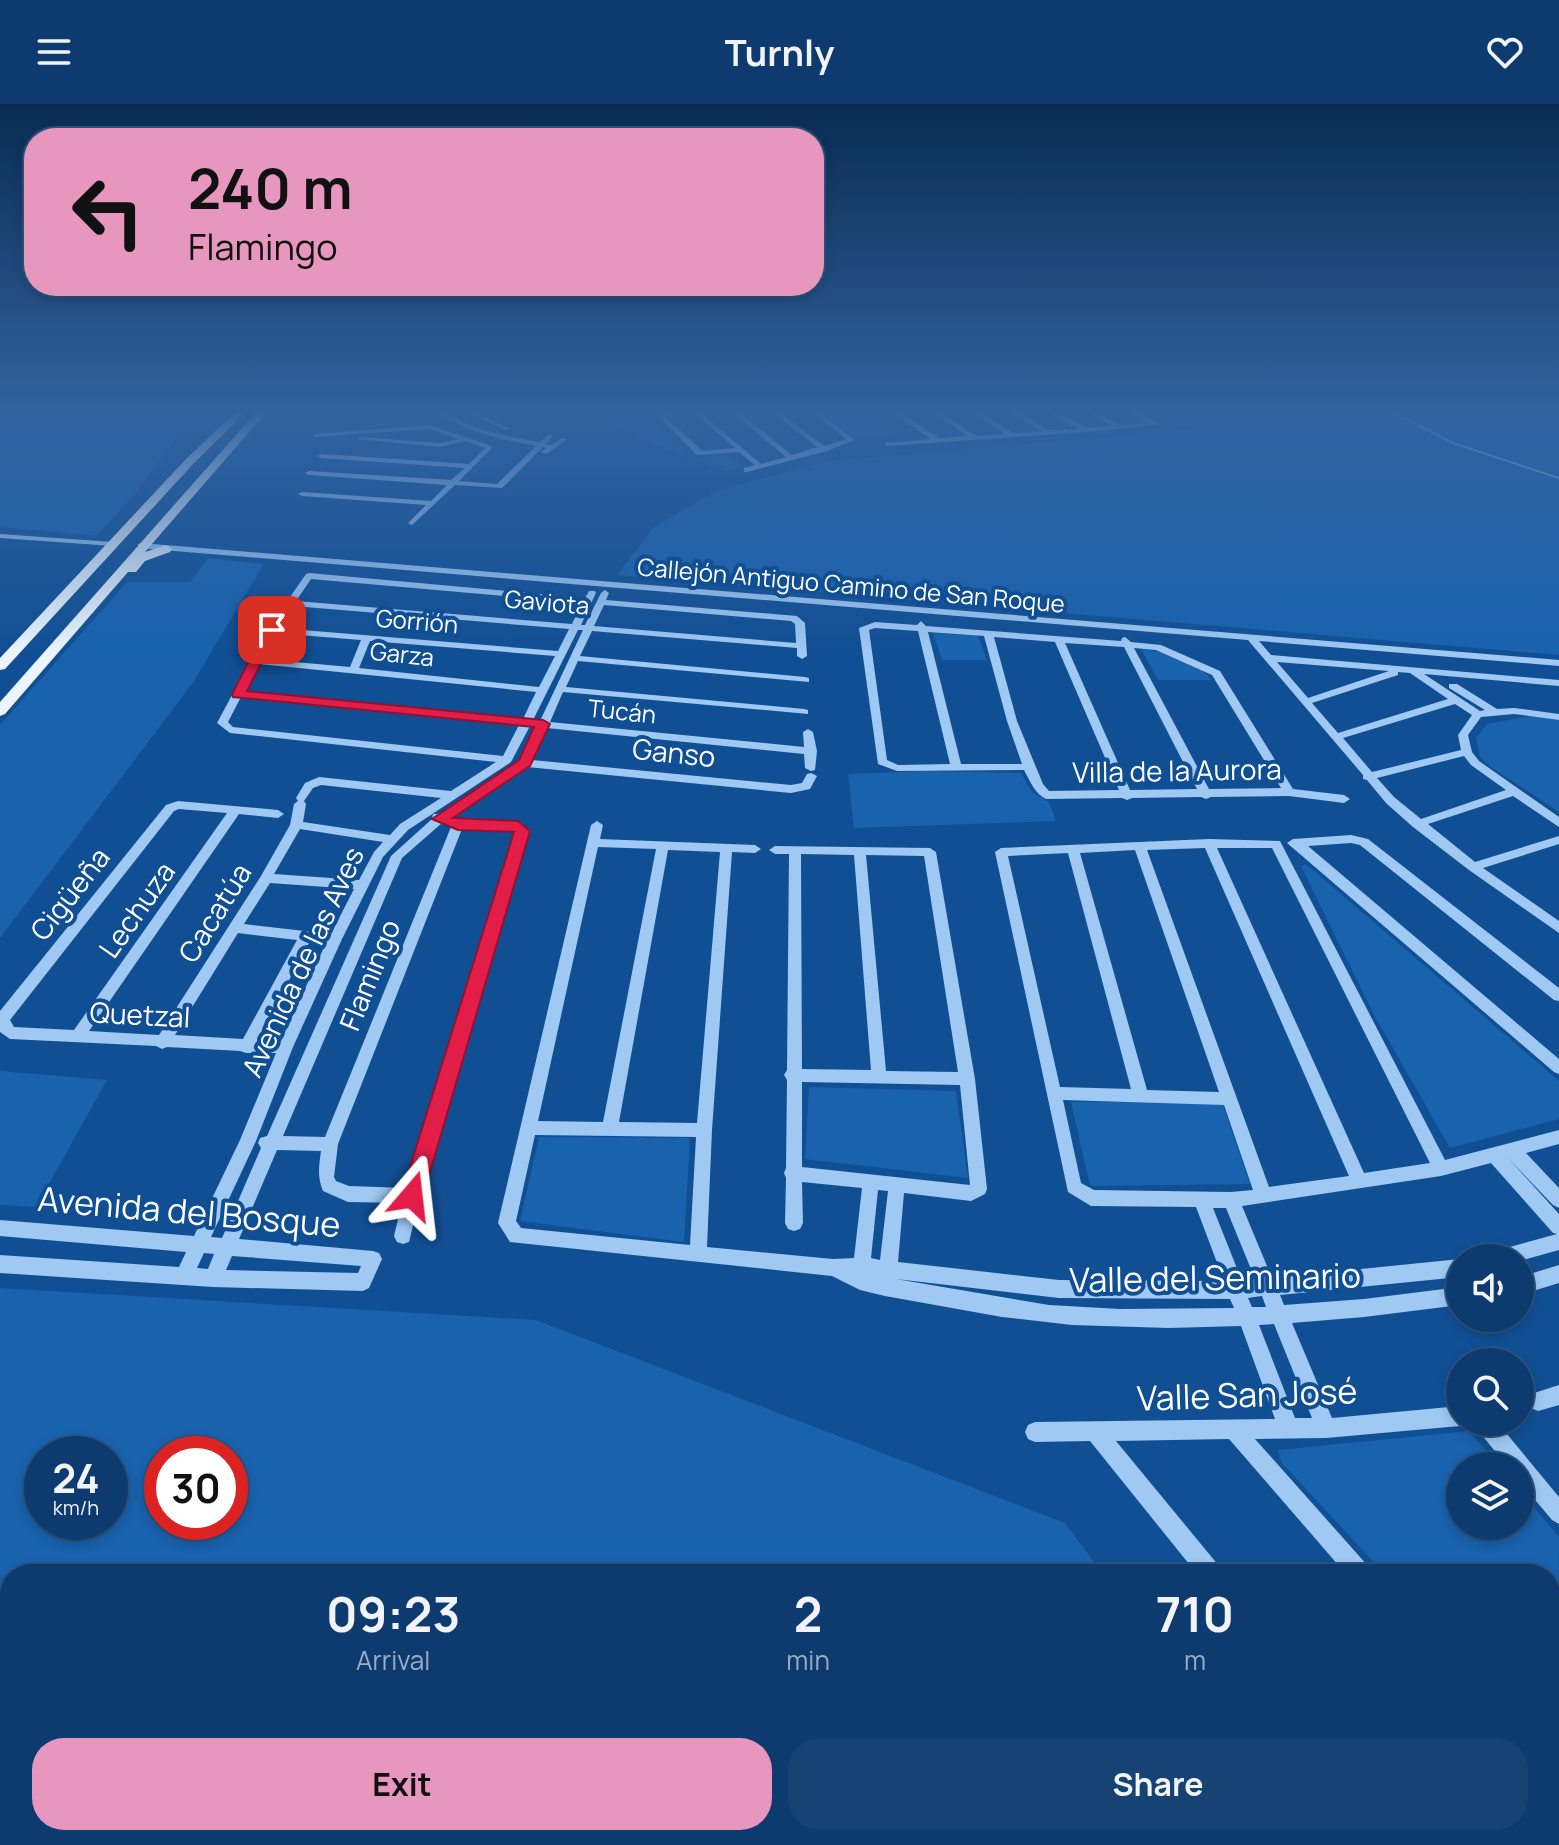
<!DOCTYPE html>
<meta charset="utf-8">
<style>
:root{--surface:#0d3b6f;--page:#164274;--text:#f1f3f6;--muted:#9aadc3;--line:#2d5582;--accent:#e797bd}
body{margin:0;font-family:Manrope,sans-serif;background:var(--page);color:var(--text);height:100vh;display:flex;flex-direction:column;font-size:30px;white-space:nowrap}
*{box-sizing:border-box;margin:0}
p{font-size:26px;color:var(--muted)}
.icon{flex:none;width:44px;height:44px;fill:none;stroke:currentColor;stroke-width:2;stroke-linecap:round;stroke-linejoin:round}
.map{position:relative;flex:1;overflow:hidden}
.sheet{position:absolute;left:0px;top:1460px;width:1560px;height:282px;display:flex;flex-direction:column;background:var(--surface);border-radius:32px 32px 0 0;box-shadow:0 4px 12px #0003,0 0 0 2px var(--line)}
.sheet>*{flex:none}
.guide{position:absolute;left:24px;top:24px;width:800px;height:168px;border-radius:32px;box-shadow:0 4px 12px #0003,0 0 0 2px var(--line);background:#e797bd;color:#111;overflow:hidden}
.controls{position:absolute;left:1446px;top:1140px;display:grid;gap:16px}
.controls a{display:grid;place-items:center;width:88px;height:88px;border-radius:50%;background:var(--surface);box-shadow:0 4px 12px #0003,0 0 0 2px var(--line);font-size:40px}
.speed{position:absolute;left:24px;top:1332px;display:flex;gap:16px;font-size:40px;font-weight:700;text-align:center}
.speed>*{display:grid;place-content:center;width:104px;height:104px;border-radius:50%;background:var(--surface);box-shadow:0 4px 12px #0003,0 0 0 2px var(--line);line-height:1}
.speed small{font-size:20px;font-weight:400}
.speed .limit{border:12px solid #d22;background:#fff;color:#111}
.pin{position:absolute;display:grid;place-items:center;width:68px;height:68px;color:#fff;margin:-34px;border-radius:16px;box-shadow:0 4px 12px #0006}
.me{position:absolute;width:88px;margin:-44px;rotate:17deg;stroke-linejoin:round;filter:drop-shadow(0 0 6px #0008)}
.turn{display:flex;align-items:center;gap:28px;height:168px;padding:0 32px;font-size:36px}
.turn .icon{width:104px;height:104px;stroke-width:2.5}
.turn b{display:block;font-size:56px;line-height:68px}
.eta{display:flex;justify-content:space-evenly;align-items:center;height:136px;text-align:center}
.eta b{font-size:48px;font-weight:700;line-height:56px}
.action{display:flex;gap:16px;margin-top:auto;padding:16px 32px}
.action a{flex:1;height:92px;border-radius:32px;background:var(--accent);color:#111;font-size:32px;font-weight:700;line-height:92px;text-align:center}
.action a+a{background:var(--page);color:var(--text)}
header{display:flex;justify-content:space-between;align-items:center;height:104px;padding:0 32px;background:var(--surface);font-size:36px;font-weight:700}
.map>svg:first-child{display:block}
.green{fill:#1962ae;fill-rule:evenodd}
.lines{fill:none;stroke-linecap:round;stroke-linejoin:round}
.stream{stroke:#91c4f6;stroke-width:2}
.minor{fill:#9fc8f3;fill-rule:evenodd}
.major{fill:#ebf4ff;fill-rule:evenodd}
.route{fill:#e11d48;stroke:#92132f;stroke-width:2}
.labels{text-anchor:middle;stroke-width:8;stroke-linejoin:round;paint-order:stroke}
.far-street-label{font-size:24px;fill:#fff;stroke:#114f94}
.street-label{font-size:28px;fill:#fff;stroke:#114f94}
.near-street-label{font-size:34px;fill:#fff;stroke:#114f94}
</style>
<header><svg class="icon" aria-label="menu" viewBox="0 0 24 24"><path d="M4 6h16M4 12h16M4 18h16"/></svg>Turnly<svg class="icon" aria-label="heart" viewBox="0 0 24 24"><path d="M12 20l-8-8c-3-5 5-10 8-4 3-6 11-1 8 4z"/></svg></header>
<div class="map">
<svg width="1559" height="1741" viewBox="0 0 1559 1741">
<rect width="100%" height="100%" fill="#114f94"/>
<path class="green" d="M 35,305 L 227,305 L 203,327 L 180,330 L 135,390 L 96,432 L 0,423 L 0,321 Z
M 272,305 L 426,305 L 427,306 L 260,316 Z
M 591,305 L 640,305 L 689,352 L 696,355 L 728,350 L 742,362 L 728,368 C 679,351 634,334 591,305 Z
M 812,305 L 863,305 L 901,331 L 852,333 Z
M 1153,305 L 1559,305 L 1559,551 L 617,471 L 654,423 L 716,387 L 827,357 L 1198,325 Z
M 208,454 L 264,460 L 192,580 L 0,834 L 0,621 L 127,478 L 190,478 Z
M 933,529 L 978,532 L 987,556 L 942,556 Z
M 1141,545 C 1164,547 1199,555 1211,576 L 1158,576 Z
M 1530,612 L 1559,616 L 1559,708 L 1491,663 L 1480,653 L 1476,634 L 1487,620 Z
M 929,667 L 1021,669 L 1032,688 L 1049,698 L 1056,717 L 854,724 L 848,670 Z
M 1306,760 L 1559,977 L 1559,1015 L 1450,1044 L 1374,911 L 1301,762 Z
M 0,967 L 107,976 L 36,1103 L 0,1101 Z
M 809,983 L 956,987 L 968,1074 L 805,1055 Z
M 1071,998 L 1222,998 L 1250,1080 L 1090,1082 Z
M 539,1033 L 690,1034 L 684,1138 L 520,1117 Z
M 0,1184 L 536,1216 L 1065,1419 L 1103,1470 L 10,1470 L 10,1732 L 237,1732 L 217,1741 L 0,1741 ZM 42,1350 L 110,1350 L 110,1418 L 42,1418 ZM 162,1350 L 230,1350 L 230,1418 L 162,1418 Z
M 1469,1327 L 1499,1362 L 1460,1362 L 1460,1422 L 1520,1422 L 1520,1387 L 1559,1433 L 1558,1657 L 1550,1648 L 1550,1470 L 1385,1470 L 1281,1358 L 1278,1346 Z
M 674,1732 L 1302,1732 L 1309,1741 L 676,1741 Z"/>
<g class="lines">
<path class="stream" d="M 1387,305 L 1453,339 L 1559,374"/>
<path class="minor" d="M 8,305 L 16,305 L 0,313 L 0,309 Z
M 434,305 C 445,304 453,313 463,318 C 487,329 514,333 539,338 L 550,330 L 553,332 L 546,340 L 551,341 L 562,334 L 567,335 L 547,350 L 540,348 L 546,344 L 543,343 L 502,384 L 455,381 L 412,421 L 408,419 L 426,401 L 302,392 L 298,390 L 302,388 L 431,397 L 447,381 L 309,371 L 305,369 L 309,367 L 451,376 L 465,364 L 321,354 L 317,352 L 321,350 L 469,360 L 485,344 L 465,337 L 440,343 L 357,335 L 360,333 L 440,339 L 458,335 L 429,325 L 313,333 L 315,330 L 430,321 L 492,342 L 492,344 L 459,377 L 497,380 L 536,342 C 500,335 462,328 434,305 Z
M 461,305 L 469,305 L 510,325 L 505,326 Z
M 651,305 L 660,307 L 713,305 L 700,308 L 761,360 L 786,353 L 728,305 L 735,305 L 792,351 L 817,343 L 768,305 L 775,305 L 824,342 L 846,335 L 808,305 L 815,305 L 854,336 L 827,347 L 747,368 L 744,368 L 744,364 L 755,361 L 739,348 L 697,351 ZM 693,308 L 735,344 L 702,347 L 664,311 Z
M 887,305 L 894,305 L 940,334 L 968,332 L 926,305 L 933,305 L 977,332 L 1005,330 L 966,305 L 973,305 L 1014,329 L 1041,327 L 1004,305 L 1011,305 L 1050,326 L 1078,325 L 1043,305 L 1050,305 L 1087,324 L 1112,322 L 1082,305 L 1089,305 L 1121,321 L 1148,319 L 1124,305 L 1131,305 L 1159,320 L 1086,328 L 887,342 L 885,339 L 931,335 Z
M 0,430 L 113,438 L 117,440 L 113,442 L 0,434 Z
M 141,439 L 1559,556 L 1559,562 L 1259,537 L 1271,551 L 1559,576 L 1559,582 L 1424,570 L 1480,607 L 1485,606 L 1449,584 L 1449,580 L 1457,580 L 1497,605 L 1514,604 L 1559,610 L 1559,616 L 1514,610 L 1481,613 L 1468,631 L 1472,648 L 1479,657 L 1559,713 L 1559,723 L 1513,692 L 1428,720 L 1475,758 L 1559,732 L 1559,740 L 1483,764 L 1559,817 L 1559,829 L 1469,766 L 1413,723 L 1386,699 L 1367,676 L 1363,675 L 1363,671 L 1248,536 L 138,444 L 138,440 ZM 1277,558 L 1389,567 L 1308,594 ZM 1398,568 L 1410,569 L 1448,595 L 1338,629 L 1312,599 L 1398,571 ZM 1455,600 L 1472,611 L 1458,631 L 1461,646 L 1372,668 L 1343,634 ZM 1464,652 L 1471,661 L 1506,686 L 1421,715 L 1394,693 L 1377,674 Z
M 309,469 L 585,494 L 589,487 L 595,487 L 596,489 L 581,521 L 585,521 L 601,489 L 605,486 L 609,489 L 606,496 L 797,512 L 805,519 L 807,552 L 802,555 L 797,552 L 797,544 L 592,527 L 580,552 L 805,573 L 809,574 L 809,578 L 578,557 L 566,583 L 804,605 L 808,606 L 808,610 L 563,588 L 550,618 L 804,643 L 803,628 L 808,625 L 813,628 L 817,647 L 815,666 L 811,667 L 805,664 L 804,650 L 547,624 L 532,656 L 791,681 L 802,679 L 807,670 L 811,669 L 817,672 L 810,685 L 791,689 L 527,663 L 450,714 L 459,717 L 518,718 L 522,719 L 529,727 L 420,1092 L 409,1138 L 403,1140 L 397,1138 L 394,1132 L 402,1099 L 348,1098 L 323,1087 C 317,1073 319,1062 321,1047 L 277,1046 L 239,1135 L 373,1147 L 379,1149 L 382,1155 L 369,1184 L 363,1187 L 213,1183 L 0,1169 L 0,1151 L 179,1163 L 186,1148 L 0,1132 L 0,1116 L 194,1132 L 240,1036 L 276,949 L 246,949 L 240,947 L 167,943 L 162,945 L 156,942 L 10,935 L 0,928 L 0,907 L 166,701 L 178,697 L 278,706 L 284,710 L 278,714 L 239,710 L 89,927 L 159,931 L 261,772 L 290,721 L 294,700 L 298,697 L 296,694 L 305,679 L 319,673 L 451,687 L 496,658 L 230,629 L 217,619 L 267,526 L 306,470 ZM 311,475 L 582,499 L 572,520 L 296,497 ZM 604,501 L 791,517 L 795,520 L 796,539 L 594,522 ZM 293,502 L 569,525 L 558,547 L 278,524 ZM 578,526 L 583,526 L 540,617 L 533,616 ZM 275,529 L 361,536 L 350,563 L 262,555 ZM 370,537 L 555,552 L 539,583 L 359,564 ZM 259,560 L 536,588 L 523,615 L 244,588 ZM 241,593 L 519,621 L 503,652 L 233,623 L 228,618 ZM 530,622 L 537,623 L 520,657 L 440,710 L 433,710 L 432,715 L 391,752 L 267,1032 L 260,1034 L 258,1039 L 261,1044 L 222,1134 L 211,1133 L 256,1037 L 293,943 L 342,835 L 383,753 L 408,726 L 511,658 ZM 321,681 L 441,694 L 400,720 L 390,731 L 303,718 L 306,700 L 304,697 L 313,684 ZM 179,705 L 227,709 L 74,926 L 14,923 L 10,916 L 174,707 ZM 442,719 L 451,723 L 325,1033 L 283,1032 L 402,754 ZM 300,725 L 383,738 L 374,748 L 359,776 L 274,770 ZM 462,725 L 515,726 L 517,728 L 406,1084 L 349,1082 L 336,1077 L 334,1073 L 338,1040 ZM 270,779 L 354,785 L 331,830 L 244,820 ZM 238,829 L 297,836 L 243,935 L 175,931 ZM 310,837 L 326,839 L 281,937 L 257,936 ZM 204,1149 L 214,1150 L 208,1165 L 197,1164 ZM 232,1152 L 361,1162 L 358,1169 L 226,1166 Z
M 921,517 L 926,522 L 1121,537 L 1122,534 L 1125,533 L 1131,538 L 1161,541 L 1220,567 L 1293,685 L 1344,691 L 1350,695 L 1344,699 L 1289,692 L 1211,693 L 1206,695 L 1201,693 L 1132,694 L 1127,696 L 1122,694 L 1046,695 C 1035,690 1030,677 1024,666 L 897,667 L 878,660 L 859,524 L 875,518 L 917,521 ZM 875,524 L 918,527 L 950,660 L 898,661 L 887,656 L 869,526 ZM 928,528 L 984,532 L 1007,617 L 1022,660 L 961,660 ZM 994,533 L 1055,538 L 1119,686 L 1049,687 L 1043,680 L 1017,617 ZM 1065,539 L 1124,543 L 1197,685 L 1130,686 ZM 1134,544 L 1156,546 L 1212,571 L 1281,684 L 1209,685 Z
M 597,717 L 603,721 L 600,735 L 755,741 L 761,745 L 755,749 L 732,748 L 712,1026 L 707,1143 L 833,1155 L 854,1154 L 862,1084 L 802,1078 L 803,1119 L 800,1125 L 794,1127 L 788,1125 L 785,1119 L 786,1074 L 784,1069 L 786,1064 L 787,976 L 784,971 L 787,966 L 789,750 L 775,750 L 769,746 L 775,742 L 930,744 L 936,748 L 975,975 L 987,1085 L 985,1090 L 971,1097 L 904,1089 L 898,1158 L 1059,1176 L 1224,1177 L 1196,1103 L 1091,1102 L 1068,1088 L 995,748 L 1001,744 L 1209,735 L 1280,737 L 1445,1056 L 1559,1026 L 1559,1040 L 1526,1049 L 1559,1084 L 1559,1104 L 1553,1101 L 1508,1054 L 1559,1110 L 1559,1146 L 1520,1157 L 1520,1154 L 1490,1154 L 1493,1148 L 1499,1146 L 1557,1130 L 1553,1129 L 1491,1059 L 1441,1072 L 1242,1102 L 1272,1174 L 1460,1155 L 1460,1173 L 1280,1191 L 1284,1201 L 1364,1195 L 1460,1183 L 1460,1201 L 1364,1213 L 1292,1219 L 1332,1314 L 1460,1302 L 1460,1318 L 1467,1319 L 1460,1322 L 1326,1334 L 1255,1335 L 1368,1462 L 1371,1470 L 1346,1470 L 1229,1335 L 1116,1337 L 1219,1462 L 1222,1470 L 1197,1470 L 1090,1337 L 1035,1338 L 1028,1335 L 1025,1328 L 1028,1321 L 1035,1318 L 1275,1315 L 1241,1222 L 1169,1224 L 1072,1221 L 1002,1213 L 885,1192 L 860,1186 L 832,1172 L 510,1138 L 498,1119 L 591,721 ZM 598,743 L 656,745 L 603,1018 L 538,1017 ZM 1205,744 L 1349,1072 L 1269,1083 L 1147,746 ZM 1217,744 L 1272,744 L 1430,1059 L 1364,1069 ZM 668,746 L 720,748 L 697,1019 L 619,1018 ZM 1135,746 L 1219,988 L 1147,986 L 1080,749 ZM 1068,749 L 1131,985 L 1060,983 L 1008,752 ZM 801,750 L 854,751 L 871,966 L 802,965 ZM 866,751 L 924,752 L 958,968 L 886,967 ZM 802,978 L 960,981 L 970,1081 L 802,1063 ZM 1063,996 L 1224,1001 L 1253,1086 L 1231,1088 L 1094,1086 L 1081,1079 ZM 535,1031 L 696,1033 L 690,1141 L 521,1124 L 516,1117 ZM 878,1086 L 888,1087 L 880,1156 L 871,1154 ZM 1213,1104 L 1226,1104 L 1255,1175 L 1242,1177 ZM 896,1175 L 1059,1194 L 1230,1195 L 1234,1204 L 1120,1205 L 1049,1201 ZM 1262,1192 L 1266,1203 L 1252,1203 L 1248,1194 ZM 1274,1220 L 1312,1314 L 1295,1314 L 1259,1221 Z
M 1351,731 L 1368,735 L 1559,884 L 1559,897 L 1554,896 L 1360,741 L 1351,739 L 1308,742 L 1559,955 L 1559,970 L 1554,968 L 1287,739 L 1293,735 Z
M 1559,1161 L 1559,1179 L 1520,1191 L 1520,1173 Z
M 1559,1281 L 1559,1301 L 1538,1307 L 1531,1304 L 1528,1297 L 1531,1290 Z
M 1474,1318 L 1497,1318 L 1559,1393 L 1559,1420 L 1552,1416 L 1520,1378 L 1520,1362 L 1507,1362 L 1477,1325 Z
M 1550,1673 L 1559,1677 L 1559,1728 L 1550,1732 Z
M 1410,1732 L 1440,1732 L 1444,1741 L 1414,1741 Z
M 1516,1732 L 1548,1732 L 1544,1741 L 1512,1741 Z"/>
<path class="major" d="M 239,305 L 249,305 L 194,359 L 5,565 L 0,566 L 0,554 L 186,355 Z
M 259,305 L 269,305 L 145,448 L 166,441 L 172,445 L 170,448 L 145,457 L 136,468 L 128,468 L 5,610 L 0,612 L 0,598 Z"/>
</g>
<linearGradient id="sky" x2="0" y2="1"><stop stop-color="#092b51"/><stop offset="0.56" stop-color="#32639f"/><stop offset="1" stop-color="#32639f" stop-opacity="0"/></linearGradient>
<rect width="1559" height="548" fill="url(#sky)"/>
<path class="route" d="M 272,522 L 278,526 L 247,587 L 543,616 L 550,620 L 530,662 L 453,714 L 518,717 L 530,727 L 423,1092 L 420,1099 L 412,1102 L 404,1099 L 401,1092 L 514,728 L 458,726 L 432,715 L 519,656 L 534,623 L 233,593 L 232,590 L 265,526 Z"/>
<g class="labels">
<g class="far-street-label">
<text transform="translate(851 482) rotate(5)" y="8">Callejón Antiguo Camino de San Roque</text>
<text transform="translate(547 499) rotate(5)" y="8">Gaviota</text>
<text transform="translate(417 518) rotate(5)" y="8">Gorrión</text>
<text transform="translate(402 551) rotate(6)" y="8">Garza</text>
<text transform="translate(622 608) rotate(6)" y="8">Tucán</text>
</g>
<g class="street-label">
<text transform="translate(674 649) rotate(6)" y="10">Ganso</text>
<text transform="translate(1177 667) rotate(-1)" y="10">Villa de la Aurora</text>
<text transform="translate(70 790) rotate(-52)" y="10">Cigüeña</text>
<text transform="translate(137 806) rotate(-55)" y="10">Lechuza</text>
<text transform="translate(215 809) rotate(-58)" y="10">Cacatúa</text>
<text transform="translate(303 858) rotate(-65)" y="10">Avenida de las Aves</text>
<text transform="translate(370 871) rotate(-68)" y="10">Flamingo</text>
<text transform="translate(140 911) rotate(3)" y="10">Quetzal</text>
</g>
<g class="near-street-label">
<text transform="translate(189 1108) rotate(5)" y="12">Avenida del Bosque</text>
<text transform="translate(1215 1174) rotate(-1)" y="12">Valle del Seminario</text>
<text transform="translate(1247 1291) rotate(-2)" y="12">Valle San José</text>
</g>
</g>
</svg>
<div class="controls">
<a><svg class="icon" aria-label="sound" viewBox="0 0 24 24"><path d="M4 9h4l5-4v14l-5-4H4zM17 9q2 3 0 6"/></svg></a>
<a><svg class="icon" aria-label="search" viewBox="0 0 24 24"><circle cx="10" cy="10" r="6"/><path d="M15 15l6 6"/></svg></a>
<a><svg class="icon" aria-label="layers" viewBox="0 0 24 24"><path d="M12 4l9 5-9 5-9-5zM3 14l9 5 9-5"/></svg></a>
</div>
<div class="speed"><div>24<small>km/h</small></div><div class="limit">30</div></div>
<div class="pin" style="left:272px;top:526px;background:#d93025"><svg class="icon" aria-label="arrive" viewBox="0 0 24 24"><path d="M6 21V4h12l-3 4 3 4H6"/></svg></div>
<svg class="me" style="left:412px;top:1092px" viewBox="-20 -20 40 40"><path d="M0-17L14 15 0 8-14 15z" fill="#e11d48" stroke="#fff" stroke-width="4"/></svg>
<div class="guide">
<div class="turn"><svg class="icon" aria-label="left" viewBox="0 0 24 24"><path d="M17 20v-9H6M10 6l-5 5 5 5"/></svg><div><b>240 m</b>Flamingo</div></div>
</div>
<section class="sheet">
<div class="eta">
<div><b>09:23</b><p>Arrival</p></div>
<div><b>2</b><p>min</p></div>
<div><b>710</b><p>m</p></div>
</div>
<div class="action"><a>Exit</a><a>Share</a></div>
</section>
</div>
